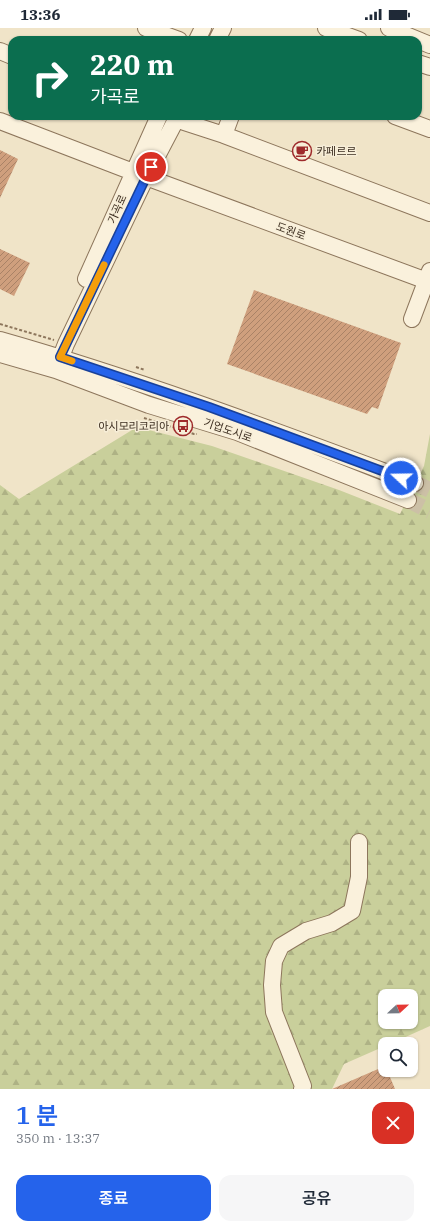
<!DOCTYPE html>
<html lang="ko">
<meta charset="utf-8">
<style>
:root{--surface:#fff;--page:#f6f6f7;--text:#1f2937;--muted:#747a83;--accent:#2563eb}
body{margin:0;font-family:"IBM Plex Serif","Noto Sans KR",serif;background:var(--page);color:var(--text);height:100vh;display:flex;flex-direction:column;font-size:15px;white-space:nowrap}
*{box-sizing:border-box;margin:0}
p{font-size:13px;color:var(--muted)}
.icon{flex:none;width:22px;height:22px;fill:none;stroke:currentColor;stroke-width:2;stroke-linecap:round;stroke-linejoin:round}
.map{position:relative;height:1061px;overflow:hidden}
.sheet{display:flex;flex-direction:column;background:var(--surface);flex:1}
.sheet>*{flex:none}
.top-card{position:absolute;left:8px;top:8px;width:414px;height:84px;border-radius:12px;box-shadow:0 1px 3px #0004;background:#0b6e4f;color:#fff;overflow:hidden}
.needle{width:26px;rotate:68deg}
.buttons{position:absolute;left:378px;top:961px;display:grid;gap:8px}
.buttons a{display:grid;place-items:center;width:40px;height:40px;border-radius:8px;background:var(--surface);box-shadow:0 1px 3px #0004;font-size:20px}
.pin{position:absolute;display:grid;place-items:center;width:34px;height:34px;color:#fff;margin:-17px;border:2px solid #fff;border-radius:50%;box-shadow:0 1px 4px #0007}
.me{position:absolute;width:44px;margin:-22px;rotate:291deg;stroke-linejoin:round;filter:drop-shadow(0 0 3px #0008)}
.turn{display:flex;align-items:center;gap:14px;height:84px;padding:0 16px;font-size:18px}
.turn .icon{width:52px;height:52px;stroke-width:2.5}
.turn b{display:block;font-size:28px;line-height:34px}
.round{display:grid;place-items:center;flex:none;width:42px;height:42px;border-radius:12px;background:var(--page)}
.head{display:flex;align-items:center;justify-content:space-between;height:68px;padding:0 16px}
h1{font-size:24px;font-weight:600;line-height:30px;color:var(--accent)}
.action{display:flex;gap:8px;margin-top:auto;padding:8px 16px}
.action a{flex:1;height:46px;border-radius:12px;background:var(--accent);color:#fff;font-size:16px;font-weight:600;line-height:46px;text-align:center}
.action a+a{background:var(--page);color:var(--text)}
.status{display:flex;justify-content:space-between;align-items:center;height:28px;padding:0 20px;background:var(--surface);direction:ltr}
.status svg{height:11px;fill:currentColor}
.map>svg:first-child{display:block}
.forest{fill:url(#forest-firs);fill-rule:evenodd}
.building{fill:url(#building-hatch)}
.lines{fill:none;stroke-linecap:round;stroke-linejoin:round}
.minor-tunnel{stroke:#ccc0a6;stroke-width:16;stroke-dasharray:16 8;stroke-linecap:butt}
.minor-casing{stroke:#8d765c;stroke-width:18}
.path{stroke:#8d765c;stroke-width:2;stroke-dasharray:3 2;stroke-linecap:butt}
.minor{stroke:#faf1dc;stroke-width:16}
.route-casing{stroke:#184099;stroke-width:10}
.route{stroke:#2563eb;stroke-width:7}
.slow{stroke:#f59e0b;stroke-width:7}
.labels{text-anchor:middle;stroke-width:3;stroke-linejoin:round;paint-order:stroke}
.poi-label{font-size:11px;fill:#3d2e20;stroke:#f7eed8;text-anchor:start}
.street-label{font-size:11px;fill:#3d2e20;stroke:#f7eed8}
</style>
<div class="status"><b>13:36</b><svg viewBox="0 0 49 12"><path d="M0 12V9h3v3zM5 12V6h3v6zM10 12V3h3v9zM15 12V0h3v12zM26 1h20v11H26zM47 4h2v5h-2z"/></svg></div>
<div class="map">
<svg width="430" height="1061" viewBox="0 0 430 1061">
<defs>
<pattern id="forest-firs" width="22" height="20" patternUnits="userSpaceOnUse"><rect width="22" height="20" fill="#c9cf9b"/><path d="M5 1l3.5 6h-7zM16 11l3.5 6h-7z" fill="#aeb285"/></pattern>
<pattern id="building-hatch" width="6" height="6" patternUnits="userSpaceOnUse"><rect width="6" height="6" fill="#cf9f7d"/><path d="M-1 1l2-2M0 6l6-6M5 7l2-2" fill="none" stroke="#a98266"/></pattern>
</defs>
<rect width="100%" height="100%" fill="#f0e4c8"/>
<path class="forest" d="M 137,399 L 212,418 L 339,462 L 400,486 L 424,438 L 430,406 L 430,998 L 390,1016 L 385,1016 L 385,1018 L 344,1036 L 332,1061 L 0,1061 L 0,457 L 19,471 ZM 385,968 L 411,968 L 411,994 L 385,994 Z"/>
<path class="building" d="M 0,122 L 18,131 L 0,170 Z
M 0,221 L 30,235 L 14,268 L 0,261 Z
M 254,262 L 401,315 L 378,381 L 372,379 L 367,386 L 227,336 Z
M 385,1038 L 385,1042 L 387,1042 L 395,1061 L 332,1061 Z"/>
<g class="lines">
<path class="minor-tunnel" d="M 415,455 L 430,462
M 408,472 L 430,483"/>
<g class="minor-casing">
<path id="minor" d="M 146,0 L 179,12
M 326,0 L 359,12
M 389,0 L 430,17
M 197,12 L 203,0
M 217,12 L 223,0
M 0,23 L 12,28
M 418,35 L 430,39
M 231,88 L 224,107 L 430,185
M 395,88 L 430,101
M 0,93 L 146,149 L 427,253
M 184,94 L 224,107
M 86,251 L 159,88
M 412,291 L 430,243
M 0,312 C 141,352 278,404 415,455
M 0,326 L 56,342 L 149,377 L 237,404 L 408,472
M 57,339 L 66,316 L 146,149 L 178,88
M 302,1061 L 303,1058 L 274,984 L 272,957 L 274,933 L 281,918 L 306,903 L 332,895 L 352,883 L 359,849 L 359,814"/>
</g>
<path class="path" d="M 0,296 L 54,312
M 136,339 L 145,342
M 144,390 L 194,406 L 197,406"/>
<use href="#minor" class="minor"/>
</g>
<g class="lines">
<g class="route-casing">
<path id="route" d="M 151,139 L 60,329 L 209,379 L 401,450"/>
</g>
<use href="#route" class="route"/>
<path class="slow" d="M 72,333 L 60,329 L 104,237"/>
</g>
<defs>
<g id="cafe-ring" transform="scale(1)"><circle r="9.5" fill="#f7eed8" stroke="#9e2a2b" stroke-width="1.5"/><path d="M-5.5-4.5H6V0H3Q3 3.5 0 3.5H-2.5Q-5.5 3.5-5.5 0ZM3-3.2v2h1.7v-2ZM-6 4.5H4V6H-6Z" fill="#9e2a2b"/></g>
<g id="bus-ring" transform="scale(1)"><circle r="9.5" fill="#f7eed8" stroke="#9e2a2b" stroke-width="1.5"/><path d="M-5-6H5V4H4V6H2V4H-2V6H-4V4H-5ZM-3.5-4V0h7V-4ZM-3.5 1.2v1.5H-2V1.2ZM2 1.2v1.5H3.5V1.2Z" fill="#9e2a2b"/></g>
</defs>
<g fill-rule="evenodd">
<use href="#cafe-ring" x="302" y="123"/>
<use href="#bus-ring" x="183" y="398"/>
</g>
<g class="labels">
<g class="poi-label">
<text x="316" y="127">카페르르</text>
<text x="169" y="402" text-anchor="end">아시모리코리아</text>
</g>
<g class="street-label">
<text transform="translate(117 181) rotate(-66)" y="4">가곡로</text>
<text transform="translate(291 203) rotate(20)" y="4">도원로</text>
<text transform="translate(228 402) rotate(19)" y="4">기업도시로</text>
</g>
</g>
</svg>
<div class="buttons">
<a><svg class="needle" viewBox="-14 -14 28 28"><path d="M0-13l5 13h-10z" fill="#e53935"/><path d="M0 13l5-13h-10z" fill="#747a83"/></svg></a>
<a><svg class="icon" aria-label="search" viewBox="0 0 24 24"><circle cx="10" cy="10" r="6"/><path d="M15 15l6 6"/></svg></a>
</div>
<div class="pin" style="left:151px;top:139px;background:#d93025"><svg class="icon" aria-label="arrive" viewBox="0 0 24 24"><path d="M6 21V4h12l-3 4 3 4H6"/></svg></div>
<svg class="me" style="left:401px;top:450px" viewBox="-20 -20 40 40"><circle r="17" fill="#2563eb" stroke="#fff" stroke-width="3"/><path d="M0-11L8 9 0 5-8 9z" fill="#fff"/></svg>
<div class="top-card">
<div class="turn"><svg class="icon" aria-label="right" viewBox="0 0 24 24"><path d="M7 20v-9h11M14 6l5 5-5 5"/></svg><div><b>220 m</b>가곡로</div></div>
</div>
</div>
<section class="sheet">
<div class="head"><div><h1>1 분</h1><p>350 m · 13:37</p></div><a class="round" style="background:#d93025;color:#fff"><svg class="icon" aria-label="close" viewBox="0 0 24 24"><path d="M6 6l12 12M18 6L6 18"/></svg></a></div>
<div class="action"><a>종료</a><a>공유</a></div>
</section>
